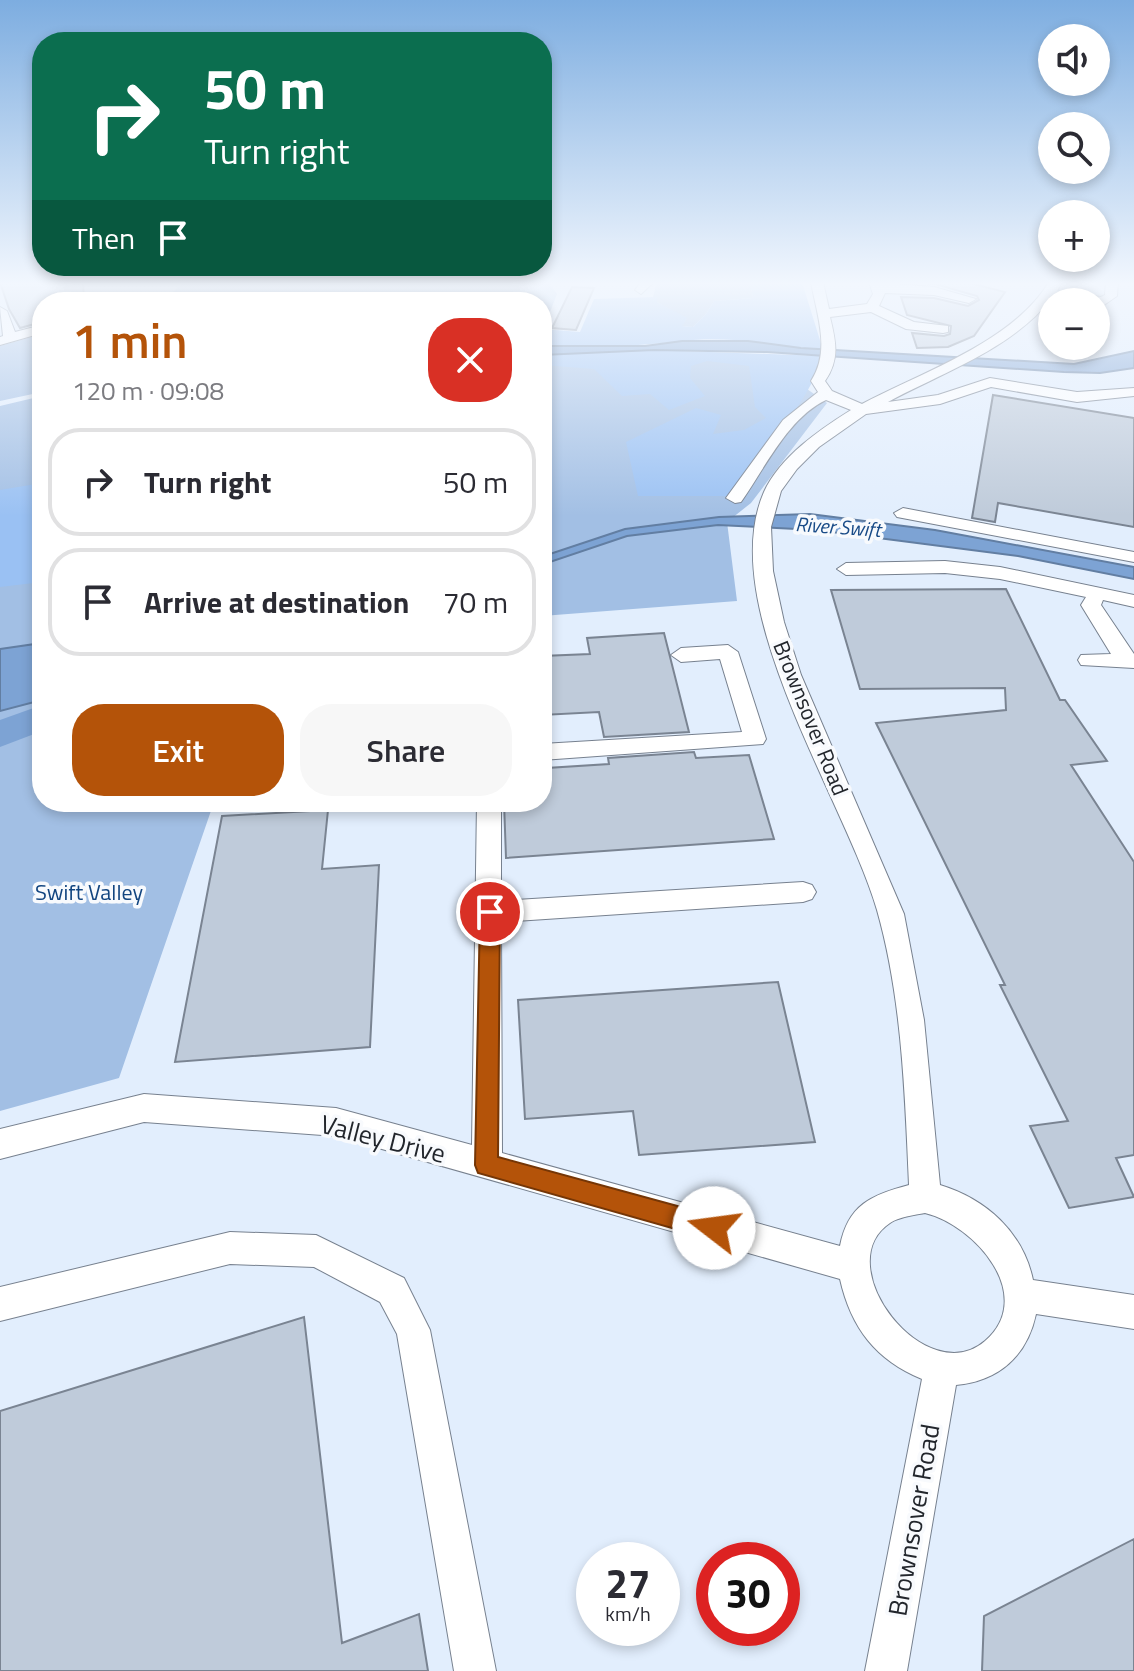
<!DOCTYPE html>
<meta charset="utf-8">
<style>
:root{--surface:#fff;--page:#f7f7f7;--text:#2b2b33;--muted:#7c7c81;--line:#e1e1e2;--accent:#b45309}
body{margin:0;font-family:"Titillium Web",sans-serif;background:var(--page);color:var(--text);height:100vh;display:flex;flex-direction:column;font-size:30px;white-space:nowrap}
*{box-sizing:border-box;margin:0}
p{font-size:26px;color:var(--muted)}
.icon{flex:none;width:44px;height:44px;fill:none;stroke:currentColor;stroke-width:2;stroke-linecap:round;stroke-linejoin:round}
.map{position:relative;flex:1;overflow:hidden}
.details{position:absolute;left:32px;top:292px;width:520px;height:520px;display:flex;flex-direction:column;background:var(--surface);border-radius:32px;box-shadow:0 4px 12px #0003}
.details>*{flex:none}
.guide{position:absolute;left:32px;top:32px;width:520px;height:244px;border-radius:32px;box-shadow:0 4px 12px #0003;background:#0b6e4f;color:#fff;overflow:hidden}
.controls{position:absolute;left:1038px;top:24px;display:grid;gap:16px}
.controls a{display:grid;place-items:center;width:72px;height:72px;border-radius:50%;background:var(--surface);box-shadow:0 4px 12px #0003;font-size:40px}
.speed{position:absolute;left:576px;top:1542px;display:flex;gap:16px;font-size:40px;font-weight:700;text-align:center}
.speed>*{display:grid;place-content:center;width:104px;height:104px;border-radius:50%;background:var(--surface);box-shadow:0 4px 12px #0003;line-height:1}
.speed small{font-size:20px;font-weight:400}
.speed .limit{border:12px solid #d22;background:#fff;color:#111}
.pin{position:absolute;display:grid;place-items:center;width:68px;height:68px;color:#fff;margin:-34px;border:4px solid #fff;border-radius:50%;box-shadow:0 2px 8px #0007}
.me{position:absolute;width:88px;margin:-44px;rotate:285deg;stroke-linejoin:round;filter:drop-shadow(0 0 6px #0008)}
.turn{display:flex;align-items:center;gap:28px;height:168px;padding:0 40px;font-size:36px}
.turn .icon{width:104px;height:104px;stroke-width:2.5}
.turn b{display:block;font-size:56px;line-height:68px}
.then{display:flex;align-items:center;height:76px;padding:0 40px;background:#0003;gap:16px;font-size:30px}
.round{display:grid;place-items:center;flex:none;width:84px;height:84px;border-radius:32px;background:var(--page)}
.summary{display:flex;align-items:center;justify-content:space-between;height:136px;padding:0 40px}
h1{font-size:48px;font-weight:600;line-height:60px;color:var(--accent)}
.action{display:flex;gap:16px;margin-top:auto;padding:16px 40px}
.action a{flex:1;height:92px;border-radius:32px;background:var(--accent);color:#fff;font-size:32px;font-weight:600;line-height:92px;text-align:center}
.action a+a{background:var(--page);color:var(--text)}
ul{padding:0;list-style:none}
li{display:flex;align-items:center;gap:24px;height:108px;margin:0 16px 12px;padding:0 24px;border:4px solid var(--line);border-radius:32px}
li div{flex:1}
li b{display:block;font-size:30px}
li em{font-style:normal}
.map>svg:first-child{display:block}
.green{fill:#a2bfe4}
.forest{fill:#9ac1f3}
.water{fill:#7da3d4;stroke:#627ea2;stroke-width:2}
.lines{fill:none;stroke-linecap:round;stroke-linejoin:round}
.river{fill:#7da3d4;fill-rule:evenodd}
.building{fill:#bfcbda;stroke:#7a8492;stroke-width:2}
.minor-casing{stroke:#77818f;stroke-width:2}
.minor{fill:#fff;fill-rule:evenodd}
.route{fill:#b45309;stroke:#753606;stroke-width:2}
.labels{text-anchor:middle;stroke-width:7;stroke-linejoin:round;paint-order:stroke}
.far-water-label{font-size:20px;font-style:italic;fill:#194b87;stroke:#f8fafd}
.street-label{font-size:22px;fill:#22262c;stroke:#f8fafd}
.park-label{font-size:22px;fill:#124580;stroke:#f8fafd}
.near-street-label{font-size:26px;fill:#22262c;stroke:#f8fafd}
</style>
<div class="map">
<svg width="1134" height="1671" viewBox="0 0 1134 1671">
<rect width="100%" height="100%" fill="#e2eefd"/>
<path class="green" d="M 184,282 L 549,282 L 557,294 L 545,325 L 542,326 L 542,302 L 162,302 Z
M 657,282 L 750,282 L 753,298 L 714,301 L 706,314 L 693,327 L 681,326 L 686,319 L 657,302 L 657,297 L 653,297 Z
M 42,334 L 42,392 L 0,401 L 0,346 Z
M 542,350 L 820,367 L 807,389 L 827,403 L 751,503 L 727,522 L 737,601 L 542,616 Z
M 42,396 L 42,802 L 214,802 L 119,1078 L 0,1111 L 0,406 Z"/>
<path class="forest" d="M 750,282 L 802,282 L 823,350 C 776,346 730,335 682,341 C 637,346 588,349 542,346 L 542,329 L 580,332 L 594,299 L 657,297 L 657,302 L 687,318 L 682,326 L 693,327 L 706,314 L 714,301 L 753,298 Z
M 654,350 L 822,356 C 815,394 757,461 733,496 L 638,496 L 626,442 L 696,408 L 721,415 L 713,434 L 744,430 L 766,418 L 755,407 L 749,366 L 707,361 L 691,366 L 690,378 L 705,396 L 669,410 L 650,394 L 622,396 L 594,369 L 542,365 L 542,355 Z
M 42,483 L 42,582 L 0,587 L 0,490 Z"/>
<path class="water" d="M 682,341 L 748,341 L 801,348 L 1074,364 L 1134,351 L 1134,368 L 1100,373 L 1064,372 L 767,352 L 654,350 L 542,355 L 542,346 L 645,346 Z
M 810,514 L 935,530 L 1134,567 L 1134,579 L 1018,556 L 816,530 L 718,525 L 627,536 L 550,562 L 542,560 L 542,553 L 550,554 L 625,529 L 719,517 Z
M 42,643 L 42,700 L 0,711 L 0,649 Z"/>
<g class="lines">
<path class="river" d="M 42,705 L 42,731 L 0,747 L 0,720 Z"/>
</g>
<path class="building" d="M 0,282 L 83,282 L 84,302 L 42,302 L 42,322 L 20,328 L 9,309 Z
M 913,282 L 966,282 L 1005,292 L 974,336 L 948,347 L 917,348 L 912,333 L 944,336 L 950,334 L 951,326 L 907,315 L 901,297 L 934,298 L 968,306 L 979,300 L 977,296 L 935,284 Z
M 572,287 L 594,288 L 576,330 L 552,328 Z
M 993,395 L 1134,418 L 1134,527 L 998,503 L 995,522 L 972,518 Z
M 1006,589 L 1060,700 L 1065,700 L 1107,761 L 1071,765 L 1134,862 L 1134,1155 L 1116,1158 L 1134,1197 L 1069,1208 L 1030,1126 L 1068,1121 L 1000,985 L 1005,985 L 876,723 L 1006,710 L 1005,688 L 860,689 L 831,590 Z
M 664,633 L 689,732 L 604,737 L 599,712 L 542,715 L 542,656 L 590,654 L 587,638 Z
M 694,752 L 696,758 L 749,755 L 774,839 L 506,858 L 504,802 L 542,802 L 542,780 L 548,779 L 547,768 L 609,764 L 608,758 Z
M 328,810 L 322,869 L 379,865 L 370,1047 L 175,1062 L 222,816 Z
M 778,982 L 815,1142 L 639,1155 L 633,1111 L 525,1119 L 518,1000 Z
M 304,1317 L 342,1643 L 419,1614 L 428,1671 L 0,1671 L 0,1411 Z
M 1134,1539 L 1134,1671 L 982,1671 L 984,1616 Z"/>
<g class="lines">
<g class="minor-casing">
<path id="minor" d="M 641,282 L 654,282 L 641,294 L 635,290 Z
M 811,282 L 823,282 L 829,309 L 867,304 L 873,294 L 869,282 L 934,287 L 976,299 L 969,303 L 934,295 L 885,293 L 879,306 L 914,322 L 948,326 L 948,332 L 943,333 L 906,329 L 871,312 L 830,317 C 836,342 840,359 825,381 L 832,391 L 862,404 C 922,372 1013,342 1049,282 L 1062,282 L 1057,291 L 1101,297 L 1105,295 L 1106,282 L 1118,282 L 1117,296 L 1104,305 L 1052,298 C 1012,349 944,372 888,402 L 938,395 L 990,378 L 1077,392 L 1134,388 L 1134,396 L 1077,402 L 991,387 L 940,404 L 866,414 L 819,447 L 797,469 L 781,491 L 771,527 L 773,571 L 784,622 L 801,675 L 904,914 L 924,1020 L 940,1185 C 986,1199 1023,1232 1033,1280 L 1134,1295 L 1134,1329 L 1036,1314 C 1027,1356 999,1381 956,1385 L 907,1671 L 865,1671 L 922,1379 C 876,1360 851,1328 840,1279 L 336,1136 L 144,1122 L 0,1159 L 0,1129 L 144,1094 L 336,1108 L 472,1145 L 477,802 L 501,802 L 501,901 L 803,882 L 812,885 L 816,892 L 812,899 L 803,902 L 501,922 L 502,1153 L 840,1246 C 848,1205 871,1195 909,1185 C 905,1094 902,998 877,910 C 845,800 714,606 764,492 C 780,457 819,430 851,410 L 826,400 C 788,418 765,468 741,502 L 735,503 L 726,498 L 783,420 L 818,392 L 811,381 C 831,350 817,316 811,282 ZM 925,1213 C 975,1225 1037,1296 985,1341 C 926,1392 827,1265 890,1223 C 898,1217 915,1215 925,1213 Z
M 0,307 L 7,311 L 15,332 L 42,325 L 42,333 L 0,345 L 0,337 L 3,336 Z
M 903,508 L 1134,552 L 1134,562 L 897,517 L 894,513 Z
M 945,561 L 1000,567 L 1134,595 L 1134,607 L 1103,600 L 1101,605 L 1134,654 L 1134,668 L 1081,665 L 1078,660 L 1081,655 L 1111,654 L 1081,605 L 1086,597 L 1000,579 L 945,573 L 846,575 L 837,569 L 846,563 Z
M 728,645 L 738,652 L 766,739 L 763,744 L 542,760 L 542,744 L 742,732 L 720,659 L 681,662 L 671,655 L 681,648 Z
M 230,1232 L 316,1235 L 404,1278 L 430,1330 L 496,1671 L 454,1671 L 397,1334 L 380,1302 L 314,1267 L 230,1264 L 0,1321 L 0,1287 Z"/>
</g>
<use href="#minor" class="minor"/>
</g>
<linearGradient id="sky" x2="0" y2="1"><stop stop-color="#7dade0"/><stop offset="0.55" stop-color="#f2f7fe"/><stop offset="1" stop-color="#f2f7fe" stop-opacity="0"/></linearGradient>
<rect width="1134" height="516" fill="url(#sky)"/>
<path class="route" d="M 490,904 L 497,907 L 500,912 L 498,1157 L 714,1216 L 723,1219 L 726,1228 L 723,1236 L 714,1240 L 478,1173 L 475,1165 L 480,912 L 483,907 Z"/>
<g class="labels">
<g class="far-water-label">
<text transform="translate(838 527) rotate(4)" y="7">River Swift</text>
</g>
<g class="street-label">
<text transform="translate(811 718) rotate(68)" y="8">Brownsover Road</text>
</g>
<g class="park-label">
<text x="89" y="900">Swift Valley</text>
</g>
<g class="near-street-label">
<text transform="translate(383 1139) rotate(14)" y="9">Valley Drive</text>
<text transform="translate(914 1520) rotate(-80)" y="9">Brownsover Road</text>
</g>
</g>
</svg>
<div class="controls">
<a><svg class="icon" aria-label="sound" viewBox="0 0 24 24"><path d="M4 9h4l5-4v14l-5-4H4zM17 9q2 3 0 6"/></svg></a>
<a><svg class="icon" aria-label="search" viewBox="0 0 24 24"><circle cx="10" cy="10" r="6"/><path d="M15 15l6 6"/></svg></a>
<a>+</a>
<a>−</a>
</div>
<div class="speed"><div>27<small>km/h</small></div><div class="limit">30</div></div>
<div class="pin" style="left:490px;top:912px;background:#d93025"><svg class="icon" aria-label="arrive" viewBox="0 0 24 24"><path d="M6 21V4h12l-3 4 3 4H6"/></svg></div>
<svg class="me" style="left:714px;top:1228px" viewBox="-20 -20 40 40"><circle r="19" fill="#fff"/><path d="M0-13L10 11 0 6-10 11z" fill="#b45309"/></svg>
<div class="guide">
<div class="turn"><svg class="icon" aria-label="right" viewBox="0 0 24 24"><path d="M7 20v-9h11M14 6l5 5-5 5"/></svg><div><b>50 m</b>Turn right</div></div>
<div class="then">Then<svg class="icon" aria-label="arrive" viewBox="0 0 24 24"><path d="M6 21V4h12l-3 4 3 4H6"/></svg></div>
</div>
<section class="details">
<div class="summary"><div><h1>1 min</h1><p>120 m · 09:08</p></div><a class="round" style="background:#d93025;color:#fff"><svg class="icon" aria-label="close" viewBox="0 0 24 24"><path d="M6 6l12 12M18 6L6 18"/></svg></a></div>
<ul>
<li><svg class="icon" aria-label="right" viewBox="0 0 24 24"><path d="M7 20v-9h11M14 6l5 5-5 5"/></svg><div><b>Turn right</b></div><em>50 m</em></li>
<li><svg class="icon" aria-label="arrive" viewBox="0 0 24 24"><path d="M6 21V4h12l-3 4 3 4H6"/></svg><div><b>Arrive at destination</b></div><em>70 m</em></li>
</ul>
<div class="action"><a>Exit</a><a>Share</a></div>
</section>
</div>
